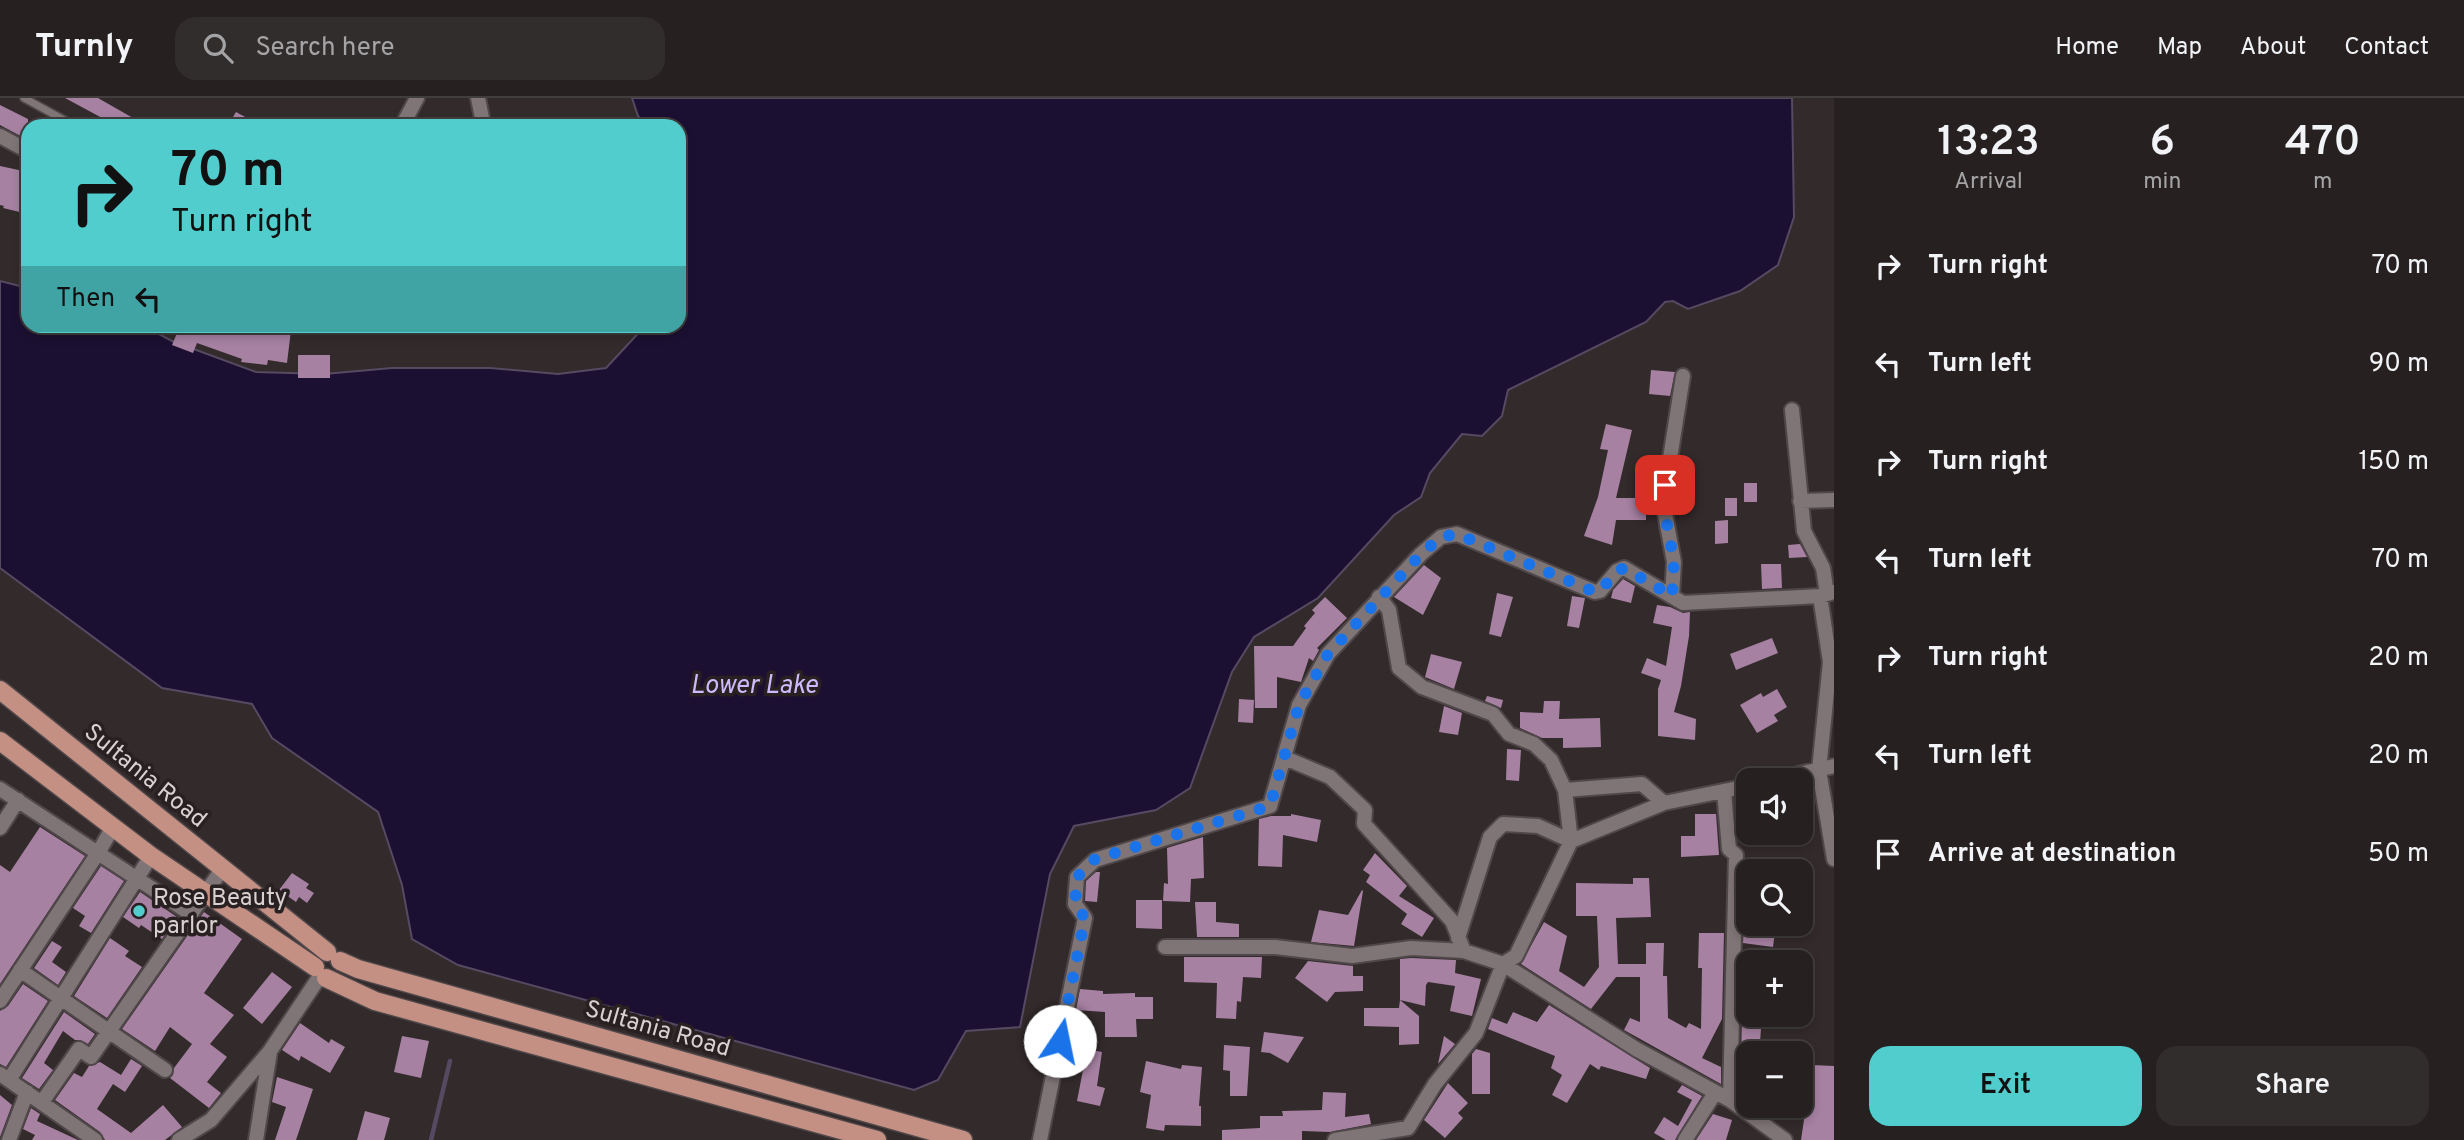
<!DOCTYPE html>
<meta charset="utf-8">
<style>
:root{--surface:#262020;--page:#322d2d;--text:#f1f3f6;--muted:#a4a3a5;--line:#423e3e;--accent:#52cdce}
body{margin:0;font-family:Overpass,sans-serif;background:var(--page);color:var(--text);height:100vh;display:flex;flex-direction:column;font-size:26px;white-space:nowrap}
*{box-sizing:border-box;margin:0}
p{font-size:23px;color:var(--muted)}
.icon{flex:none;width:38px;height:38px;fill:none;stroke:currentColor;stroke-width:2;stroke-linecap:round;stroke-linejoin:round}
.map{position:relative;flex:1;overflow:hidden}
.side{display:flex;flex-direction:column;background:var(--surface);width:630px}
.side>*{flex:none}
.hud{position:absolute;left:21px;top:21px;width:665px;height:214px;border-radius:21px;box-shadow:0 4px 10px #0003,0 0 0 2px var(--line);background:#52cdce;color:#111;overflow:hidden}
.tools{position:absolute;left:1736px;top:670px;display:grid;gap:14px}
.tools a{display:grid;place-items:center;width:77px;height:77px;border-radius:14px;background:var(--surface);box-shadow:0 4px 10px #0003,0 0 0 2px var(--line);font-size:35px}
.pin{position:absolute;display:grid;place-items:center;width:60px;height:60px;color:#fff;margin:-30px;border-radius:14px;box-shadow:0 4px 10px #0006}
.me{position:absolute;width:77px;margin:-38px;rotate:11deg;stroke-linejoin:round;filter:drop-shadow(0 0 5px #0008)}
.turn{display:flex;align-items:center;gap:24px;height:147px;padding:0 35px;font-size:32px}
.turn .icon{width:91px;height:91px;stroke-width:2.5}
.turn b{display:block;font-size:49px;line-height:60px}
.then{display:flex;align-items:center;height:66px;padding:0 35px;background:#0003;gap:14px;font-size:26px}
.eta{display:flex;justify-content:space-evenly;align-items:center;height:119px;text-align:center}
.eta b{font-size:42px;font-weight:600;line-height:49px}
.cta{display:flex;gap:14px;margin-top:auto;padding:14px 35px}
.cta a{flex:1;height:80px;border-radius:21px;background:var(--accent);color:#111;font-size:28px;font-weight:600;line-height:80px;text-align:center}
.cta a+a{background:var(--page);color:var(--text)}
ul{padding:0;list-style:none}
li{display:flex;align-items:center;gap:21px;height:98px;padding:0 35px}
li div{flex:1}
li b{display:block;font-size:26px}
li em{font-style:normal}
header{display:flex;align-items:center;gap:42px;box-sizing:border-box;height:98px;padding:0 35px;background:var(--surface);border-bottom:2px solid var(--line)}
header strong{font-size:33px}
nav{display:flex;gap:38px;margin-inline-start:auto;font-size:24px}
.search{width:490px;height:63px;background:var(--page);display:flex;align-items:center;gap:18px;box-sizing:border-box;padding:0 24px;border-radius:21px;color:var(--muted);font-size:26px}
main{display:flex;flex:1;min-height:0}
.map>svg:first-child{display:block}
.water{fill:#1c1032;stroke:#544a62;stroke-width:2}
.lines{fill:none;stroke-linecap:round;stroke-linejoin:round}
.stream{stroke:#544a62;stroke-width:4.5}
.building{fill:#a681a2}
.lane-casing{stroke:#4f4749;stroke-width:10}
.street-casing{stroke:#4f4749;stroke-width:18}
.primary-casing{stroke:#4f4749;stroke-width:21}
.lane{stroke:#7f7476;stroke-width:7}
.street{stroke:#7f7476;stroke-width:14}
.primary{stroke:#c39083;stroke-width:18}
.route{stroke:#1a73e8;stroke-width:12;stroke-dasharray:0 21.6}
.poi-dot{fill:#52cdce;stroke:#292022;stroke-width:2.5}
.labels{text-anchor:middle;stroke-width:7;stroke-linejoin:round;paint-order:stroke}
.street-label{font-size:24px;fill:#d7d1d2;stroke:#292022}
.poi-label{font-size:24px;fill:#d7d1d2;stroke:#292022;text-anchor:start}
.water-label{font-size:26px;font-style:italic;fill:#cdbafd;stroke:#292022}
</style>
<header>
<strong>Turnly</strong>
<div class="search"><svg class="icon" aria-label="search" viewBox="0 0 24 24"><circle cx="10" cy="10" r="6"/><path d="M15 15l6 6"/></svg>Search here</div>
<nav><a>Home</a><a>Map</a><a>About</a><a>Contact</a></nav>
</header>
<main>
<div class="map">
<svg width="1834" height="1042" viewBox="0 0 1834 1042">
<rect width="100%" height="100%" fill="#332a2b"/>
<path class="water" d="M 632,0 L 1792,0 L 1794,119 L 1778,167 L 1740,193 L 1688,211 L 1673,203 L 1665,204 L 1646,224 L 1508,292 L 1502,318 L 1482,338 L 1462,336 L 1430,375 L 1421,399 L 1394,417 L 1318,500 L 1254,539 L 1232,574 L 1190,690 L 1156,712 L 1074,728 L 1050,776 L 1020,929 L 966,933 L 938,982 L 914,992 L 458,867 L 412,841 L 402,787 L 378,714 L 272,640 L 252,606 L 162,590 L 0,470 L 0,183 L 28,190 L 28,228 L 144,228 L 172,243 L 256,274 L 324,276 L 392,270 L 490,270 L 558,276 L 606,270 L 645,228 L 679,228 L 679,28 L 647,28 L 638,18 Z"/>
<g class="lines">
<path class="stream" d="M 431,1042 L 450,963"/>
</g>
<path class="building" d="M 65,0 L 98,0 L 147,28 L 117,28 Z
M 0,7 L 28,21 L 28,42 L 0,27 Z
M 236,14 L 262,28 L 237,28 L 230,24 Z
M 0,68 L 28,74 L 28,116 L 3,110 L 4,108 L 0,107 Z
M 180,228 L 272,228 L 272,230 L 291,232 L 287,265 L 268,262 L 267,267 L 241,264 L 242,261 L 197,245 L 193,255 L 172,247 Z
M 298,257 L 330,257 L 330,280 L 298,280 Z
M 1651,272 L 1675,274 L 1670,298 L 1649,296 Z
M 1606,326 L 1632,332 L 1616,400 L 1646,400 L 1646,422 L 1616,422 L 1612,447 L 1584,438 L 1598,399 L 1608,352 L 1600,351 Z
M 1744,385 L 1757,385 L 1757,404 L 1744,404 Z
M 1725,400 L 1737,400 L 1737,418 L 1725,418 Z
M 1728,422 L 1728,445 L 1715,446 L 1715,423 Z
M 1800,446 L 1807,459 L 1789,460 L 1788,447 Z
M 1761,466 L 1781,466 L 1782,490 L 1762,491 Z
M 1424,467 L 1441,480 L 1423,517 L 1394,499 Z
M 1623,481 L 1635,488 L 1631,505 L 1611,500 L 1613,492 Z
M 1497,495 L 1513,499 L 1501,539 L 1489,536 Z
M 1572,498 L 1585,500 L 1579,530 L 1567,528 Z
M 1325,499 L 1347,520 L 1317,550 L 1319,552 L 1313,563 L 1309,560 L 1301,584 L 1277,579 L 1277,610 L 1255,610 L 1254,548 L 1293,548 L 1306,530 L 1304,528 L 1315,515 L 1312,512 Z
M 1657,507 L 1670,509 L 1683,515 L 1690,514 L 1689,538 L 1681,588 L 1674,614 L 1696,621 L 1695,642 L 1658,638 L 1658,591 L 1661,582 L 1641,575 L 1647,560 L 1666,568 L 1672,529 L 1653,525 Z
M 1772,540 L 1778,555 L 1736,572 L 1730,556 Z
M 1431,556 L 1462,564 L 1454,591 L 1425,579 Z
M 1777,591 L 1787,609 L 1774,617 L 1778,623 L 1757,635 L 1740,607 L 1761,595 L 1763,599 Z
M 1487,598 L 1503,602 L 1501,610 L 1485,603 Z
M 1239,601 L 1254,602 L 1253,625 L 1238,624 Z
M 1544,603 L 1560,603 L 1559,621 L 1600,620 L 1601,649 L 1563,650 L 1563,640 L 1542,640 L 1520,630 L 1520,614 L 1543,615 Z
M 1444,608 L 1462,615 L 1458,637 L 1439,634 Z
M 1507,651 L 1521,652 L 1519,683 L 1506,682 Z
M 1291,716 L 1321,722 L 1317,744 L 1283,737 L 1282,769 L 1258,768 L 1259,721 L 1271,718 L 1291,718 Z
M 1695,716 L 1716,716 L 1719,757 L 1681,759 L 1681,738 L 1695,738 Z
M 40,729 L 85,758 L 0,886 L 0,767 L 10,774 Z
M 1203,739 L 1204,780 L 1191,781 L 1190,804 L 1163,803 L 1164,785 L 1168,786 L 1167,750 Z
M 1375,755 L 1407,788 L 1399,798 L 1434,820 L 1422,839 L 1401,826 L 1407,816 L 1366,784 L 1370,777 L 1363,772 Z
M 1746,760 L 1770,760 L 1770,774 L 1745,774 Z
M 101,768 L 124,783 L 91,835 L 79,828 L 85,818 L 73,810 Z
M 1096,774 L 1100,774 L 1097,804 L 1085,803 L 1086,783 Z
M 292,775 L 309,786 L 306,790 L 314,795 L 307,805 L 299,799 L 296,804 L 279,792 Z
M 1633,780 L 1649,780 L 1651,819 L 1616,820 L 1618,866 L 1646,866 L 1646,845 L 1664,845 L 1663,878 L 1667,878 L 1668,920 L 1686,930 L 1689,925 L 1701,931 L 1702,870 L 1698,870 L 1699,835 L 1724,835 L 1722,921 L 1702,960 L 1721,969 L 1721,986 L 1624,932 L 1630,920 L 1640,924 L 1640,879 L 1616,879 L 1591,911 L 1521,866 L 1544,824 L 1567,838 L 1559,873 L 1584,889 L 1599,869 L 1597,818 L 1576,818 L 1576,785 L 1633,786 Z
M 1362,792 L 1363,793 L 1354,848 L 1311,844 L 1319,812 L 1348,817 Z
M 140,794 L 177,819 L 162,841 L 141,827 L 139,830 L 123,819 Z
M 1136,802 L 1162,802 L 1162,831 L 1136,830 Z
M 1195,804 L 1216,804 L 1216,824 L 1239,826 L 1239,839 L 1197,839 Z
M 204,814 L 242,841 L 204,895 L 234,917 L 210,946 L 227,959 L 207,984 L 221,995 L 209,1010 L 170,980 L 173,977 L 174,970 L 192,946 L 170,929 L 155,953 L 122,931 Z
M 1744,826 L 1776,826 L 1773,849 L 1743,845 Z
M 110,840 L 129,853 L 125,858 L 142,869 L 107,920 L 74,898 Z
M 52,843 L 62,849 L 52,864 L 66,874 L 58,887 L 34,870 Z
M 1184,859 L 1262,859 L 1261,880 L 1243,879 L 1241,904 L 1237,903 L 1236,921 L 1216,920 L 1217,885 L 1184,884 Z
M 1411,860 L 1456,862 L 1455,875 L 1481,881 L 1472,918 L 1450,913 L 1455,888 L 1428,884 L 1426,887 L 1425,908 L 1400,902 L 1400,861 Z
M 1308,863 L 1353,868 L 1353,878 L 1363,878 L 1363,893 L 1335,894 L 1327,904 L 1295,880 Z
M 272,874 L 292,889 L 262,926 L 243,910 Z
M 23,886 L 48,903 L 6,969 L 0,966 L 0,913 L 8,908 Z
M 1080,891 L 1103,893 L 1103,896 L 1135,895 L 1135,899 L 1153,899 L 1153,921 L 1136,921 L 1137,939 L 1105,939 L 1105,914 L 1076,912 Z
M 1400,902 L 1419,918 L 1419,946 L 1399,947 L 1399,929 L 1364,928 L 1364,910 L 1399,910 Z
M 1549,907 L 1650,970 L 1646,981 L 1601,968 L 1599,972 L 1590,966 L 1567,1005 L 1552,997 L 1562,977 L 1551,970 L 1555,958 L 1488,931 L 1492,920 L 1507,926 L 1513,914 L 1537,924 Z
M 64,914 L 95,936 L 88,946 L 80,942 L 75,942 L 63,933 L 44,965 L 53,972 L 39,991 L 22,980 Z
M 1742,916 L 1759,917 L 1759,930 L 1761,931 L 1759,956 L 1748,956 L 1748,963 L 1741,963 Z
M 300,925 L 329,945 L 331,941 L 345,949 L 330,975 L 301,958 L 299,963 L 282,952 Z
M 1264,934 L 1304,939 L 1288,965 L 1270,955 L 1261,954 Z
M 402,938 L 429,943 L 421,980 L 394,974 Z
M 1444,938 L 1455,946 L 1438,966 Z
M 1224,947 L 1250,949 L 1247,998 L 1230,998 L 1230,973 L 1223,972 Z
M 1087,951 L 1102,954 L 1097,988 L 1105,990 L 1100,1008 L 1077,1003 Z
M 1476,951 L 1490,955 L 1490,996 L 1472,996 L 1472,956 Z
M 131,961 L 142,968 L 125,994 L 113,986 L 97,1011 L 131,1035 L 163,1007 L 182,1029 L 165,1042 L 105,1042 L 100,1034 L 55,1002 L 74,975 L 82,979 L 89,968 L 100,964 L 121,977 Z
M 1146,963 L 1181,971 L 1182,967 L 1202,969 L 1199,1008 L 1201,1008 L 1201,1028 L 1165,1027 L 1164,1033 L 1146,1030 L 1151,997 L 1140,994 Z
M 1812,967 L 1834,968 L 1834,1042 L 1801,1042 Z
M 277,979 L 313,991 L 296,1042 L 275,1042 L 286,1009 L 272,1004 Z
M 1448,985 L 1468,1005 L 1458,1015 L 1463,1020 L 1445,1040 L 1424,1022 Z
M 1682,987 L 1702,998 L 1675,1042 L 1666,1042 L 1654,1035 L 1664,1019 L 1678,1028 L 1692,1002 L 1677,994 Z
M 1323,994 L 1346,995 L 1345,1019 L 1369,1016 L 1371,1026 L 1330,1034 L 1302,1033 L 1302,1042 L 1222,1042 L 1222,1032 L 1260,1030 L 1260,1018 L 1283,1018 L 1282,1013 L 1322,1012 Z
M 0,997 L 12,1007 L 0,1039 Z
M 31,1010 L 40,1016 L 37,1023 L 78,1042 L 32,1042 L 35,1037 L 23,1031 Z
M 365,1013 L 390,1020 L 384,1042 L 357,1042 Z
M 1713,1016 L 1732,1022 L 1726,1042 L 1696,1042 Z"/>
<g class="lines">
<g class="lane-casing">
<path id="lane" d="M 24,0 L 75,28"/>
</g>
<g class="street-casing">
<path id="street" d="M 478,0 L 482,20 L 480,28
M 402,28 L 417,0
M 0,38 L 28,53
M 1792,312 L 1804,433 L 1823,470 L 1827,496
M 1800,403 L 1834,402
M 1672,498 L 1674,464 L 1663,405 L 1683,278
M 1820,498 L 1830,564 L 1819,672 L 1834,761
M 1379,499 L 1389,512 L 1399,570 L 1422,589 L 1493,616 L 1509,636 L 1534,646 L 1551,662 L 1565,692 L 1571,743 L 1538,728 L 1503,726 L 1490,739 L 1458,840
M 1285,660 L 1330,679 L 1365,712 L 1364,726 L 1452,823 L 1464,853 L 1503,866 L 1636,951 L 1730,1002 L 1785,1042
M 1772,682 L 1834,668
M 0,691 L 191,816
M 1565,692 L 1642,686 L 1664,705
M 1724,693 L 1729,751 L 1736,757 L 1730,1002
M 0,730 L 18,702
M 1165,849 L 1275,849 L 1352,858 L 1411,850 L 1464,853
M 20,872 L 165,972
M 0,903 L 98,755 L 113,729
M 0,976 L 95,1042
M 9,982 L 151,758
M 42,1004 L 79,951 L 91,959 L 223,770
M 9,1042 L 27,994
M 179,1042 L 211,1022 L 270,953 L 320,878
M 256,1042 L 270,954
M 1040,1042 L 1085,820 L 1075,806 L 1077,779 L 1095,762 L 1270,708 L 1299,607 L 1328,556 L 1421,456 L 1441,439 L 1457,436 L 1595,494 L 1600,493 L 1617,473 L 1624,470 L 1683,505 L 1820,498 L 1834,494
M 1335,1042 L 1408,1030 L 1435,986 L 1476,935 L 1503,866 L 1516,858 L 1571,743 L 1664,705 L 1748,688
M 1685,1042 L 1715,995"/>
</g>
<g class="primary-casing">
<path id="primary" d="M 0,592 L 327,854
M 0,643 L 151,758 L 315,869
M 340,863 L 358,871 L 963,1042
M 326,880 L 375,903 L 877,1042"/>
</g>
<use href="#lane" class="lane"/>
<use href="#street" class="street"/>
<use href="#primary" class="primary"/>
</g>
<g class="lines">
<path class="route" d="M 1060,943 L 1085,820 L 1075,806 L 1077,779 L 1095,761 L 1270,708 L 1299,607 L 1328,556 L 1421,456 L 1441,439 L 1457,436 L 1595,494 L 1600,493 L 1617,473 L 1624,470 L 1672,498 L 1674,464 L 1663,405 L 1665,387"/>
</g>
<circle class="poi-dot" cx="139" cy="813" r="7"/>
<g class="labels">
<g class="street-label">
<text transform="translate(146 677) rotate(39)" y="8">Sultania Road</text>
<text transform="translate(658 930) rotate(16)" y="8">Sultania Road</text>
</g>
<g class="poi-label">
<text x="153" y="807">Rose Beauty<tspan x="153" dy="28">parlor</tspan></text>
</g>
<g class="water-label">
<text x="754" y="595">Lower Lake</text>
</g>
</g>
</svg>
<div class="tools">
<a><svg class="icon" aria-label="sound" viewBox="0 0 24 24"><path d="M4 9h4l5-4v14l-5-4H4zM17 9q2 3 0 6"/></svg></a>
<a><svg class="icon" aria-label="search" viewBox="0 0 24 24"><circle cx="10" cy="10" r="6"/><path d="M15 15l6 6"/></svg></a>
<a>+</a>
<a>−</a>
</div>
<div class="pin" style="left:1665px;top:387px;background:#d93025"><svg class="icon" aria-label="arrive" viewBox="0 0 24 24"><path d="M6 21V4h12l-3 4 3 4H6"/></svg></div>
<svg class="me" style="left:1060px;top:943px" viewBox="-20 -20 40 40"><circle r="19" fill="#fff"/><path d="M0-13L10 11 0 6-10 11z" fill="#1a73e8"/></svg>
<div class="hud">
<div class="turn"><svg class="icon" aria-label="right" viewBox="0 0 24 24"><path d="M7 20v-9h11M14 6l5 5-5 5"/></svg><div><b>70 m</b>Turn right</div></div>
<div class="then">Then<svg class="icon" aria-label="left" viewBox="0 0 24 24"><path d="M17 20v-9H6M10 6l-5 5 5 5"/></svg></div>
</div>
</div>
<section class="side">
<div class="eta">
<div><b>13:23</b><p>Arrival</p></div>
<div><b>6</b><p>min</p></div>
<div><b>470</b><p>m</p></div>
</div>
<ul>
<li><svg class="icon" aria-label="right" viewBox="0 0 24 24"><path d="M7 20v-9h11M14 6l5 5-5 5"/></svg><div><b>Turn right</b></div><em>70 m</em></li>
<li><svg class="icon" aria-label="left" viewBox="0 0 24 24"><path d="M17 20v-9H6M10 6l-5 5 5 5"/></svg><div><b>Turn left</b></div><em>90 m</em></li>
<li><svg class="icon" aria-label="right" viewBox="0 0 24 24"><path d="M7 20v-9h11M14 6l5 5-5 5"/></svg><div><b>Turn right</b></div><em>150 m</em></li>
<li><svg class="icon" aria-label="left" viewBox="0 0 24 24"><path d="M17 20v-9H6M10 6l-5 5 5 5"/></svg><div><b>Turn left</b></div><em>70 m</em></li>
<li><svg class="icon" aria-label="right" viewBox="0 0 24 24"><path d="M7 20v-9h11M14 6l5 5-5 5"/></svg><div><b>Turn right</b></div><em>20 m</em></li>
<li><svg class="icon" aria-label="left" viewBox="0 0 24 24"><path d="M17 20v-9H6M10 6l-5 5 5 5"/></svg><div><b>Turn left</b></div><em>20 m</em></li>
<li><svg class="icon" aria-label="arrive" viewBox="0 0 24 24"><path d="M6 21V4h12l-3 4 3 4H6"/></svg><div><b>Arrive at destination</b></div><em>50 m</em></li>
</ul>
<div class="cta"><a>Exit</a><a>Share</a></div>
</section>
</main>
